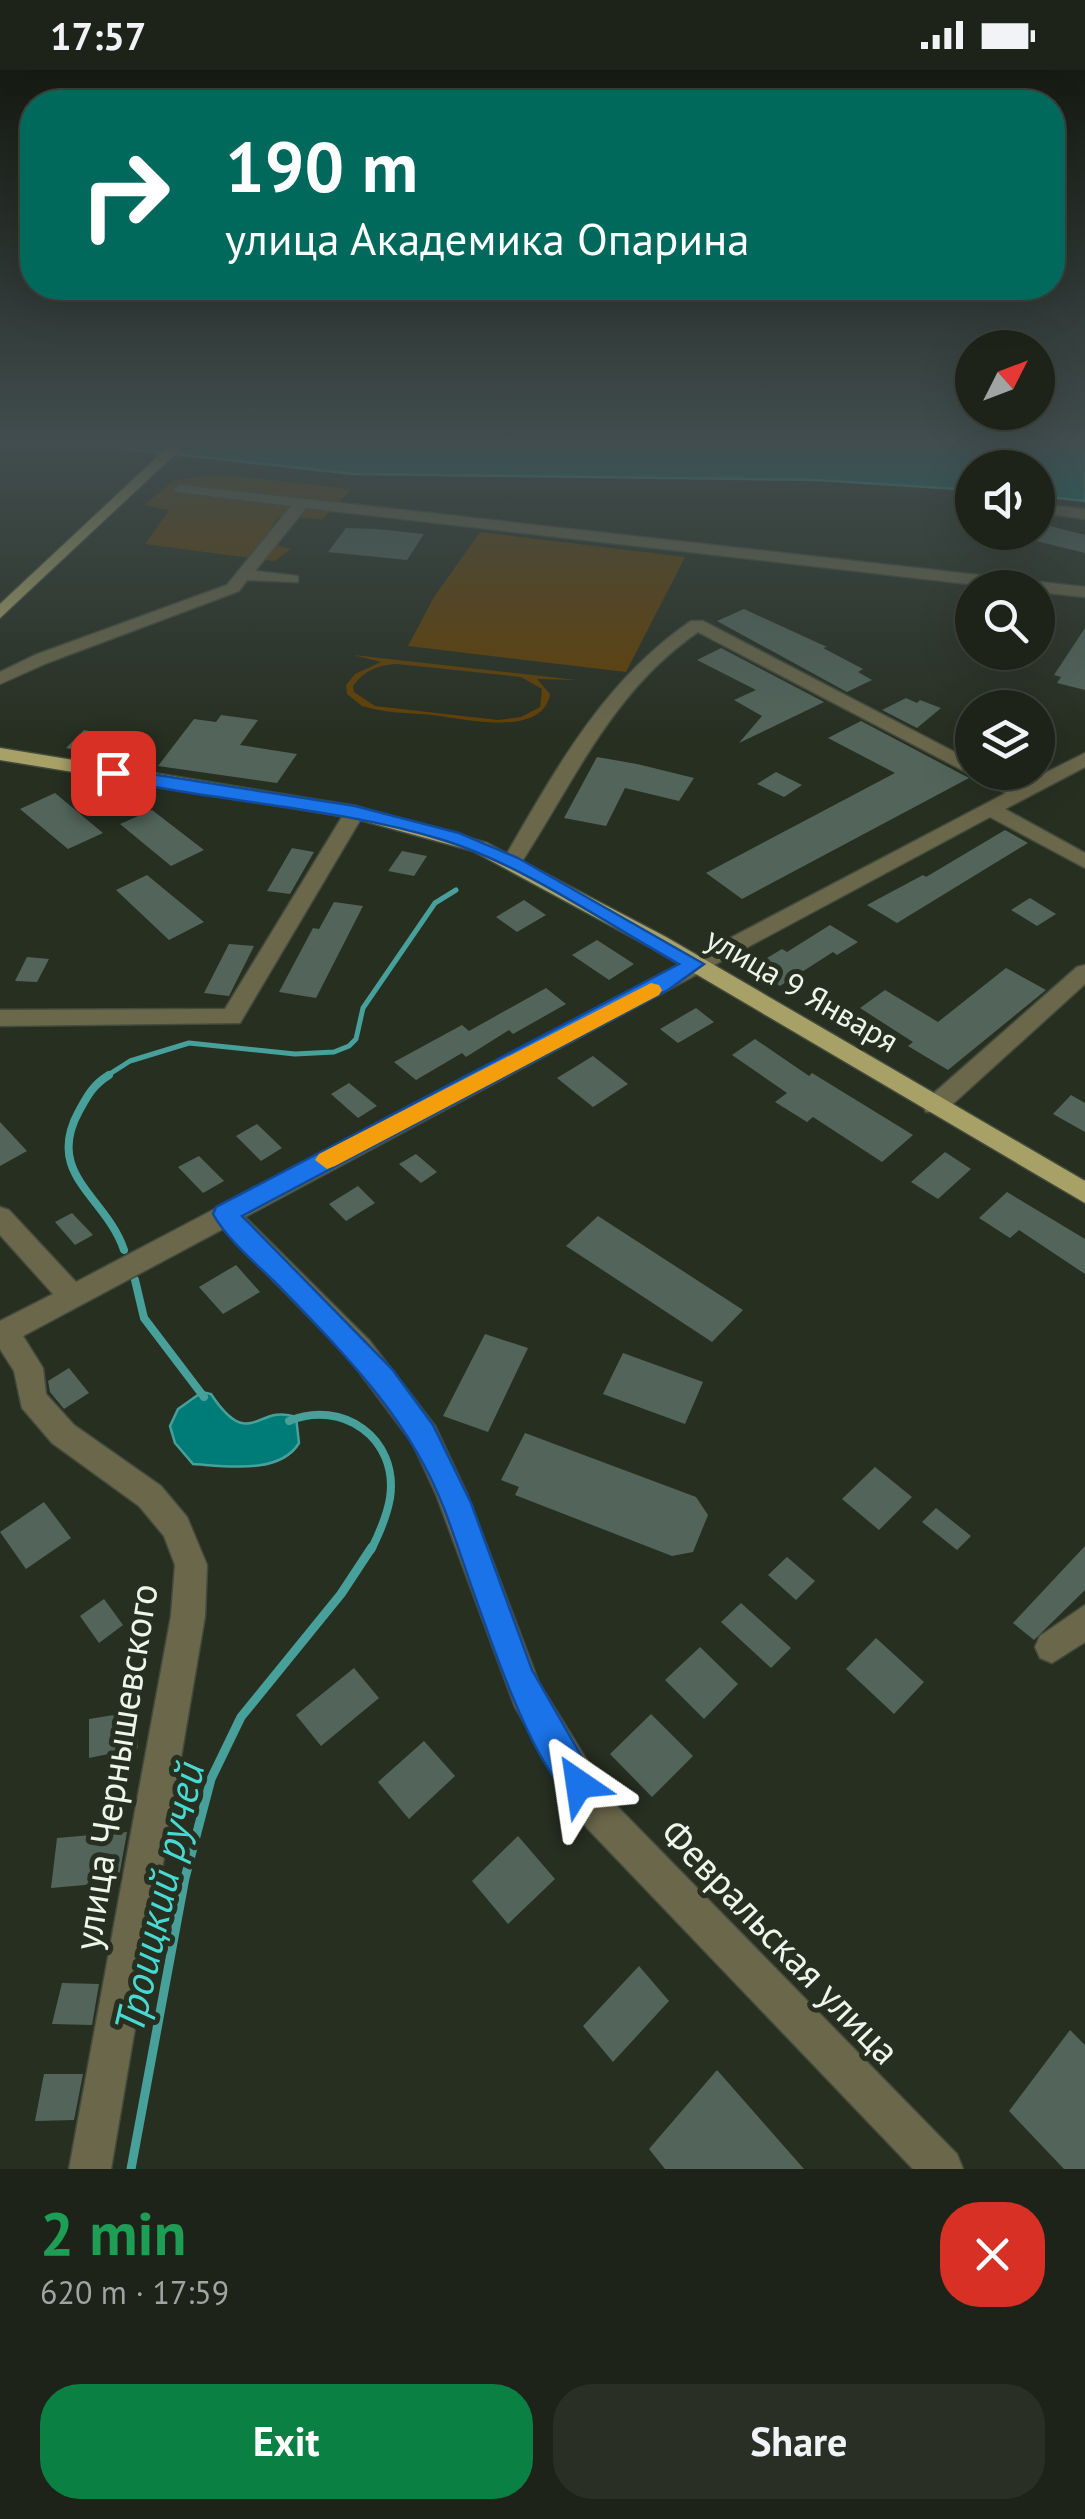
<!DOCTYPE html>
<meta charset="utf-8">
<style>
:root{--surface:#1d2319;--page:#2a2f26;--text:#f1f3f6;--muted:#a0a4a2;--line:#3b4038;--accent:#0b8043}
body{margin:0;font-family:"PT Sans",sans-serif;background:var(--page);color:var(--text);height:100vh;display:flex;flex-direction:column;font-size:38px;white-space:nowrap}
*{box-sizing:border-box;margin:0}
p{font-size:32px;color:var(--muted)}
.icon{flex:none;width:55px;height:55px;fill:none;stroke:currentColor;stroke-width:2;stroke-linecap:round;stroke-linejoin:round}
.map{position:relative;height:2099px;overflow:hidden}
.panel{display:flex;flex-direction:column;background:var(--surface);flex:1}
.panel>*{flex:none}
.hud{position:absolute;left:20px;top:20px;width:1045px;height:210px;border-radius:40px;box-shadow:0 10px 40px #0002,0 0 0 2px var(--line);background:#00695c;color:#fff;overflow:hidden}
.needle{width:65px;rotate:48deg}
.controls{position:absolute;left:955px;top:260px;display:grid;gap:20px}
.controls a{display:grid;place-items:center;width:100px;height:100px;border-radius:50%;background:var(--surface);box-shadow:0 10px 40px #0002,0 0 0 2px var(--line);font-size:50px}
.pin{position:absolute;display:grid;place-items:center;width:85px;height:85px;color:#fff;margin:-42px;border-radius:20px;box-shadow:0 5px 15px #0006}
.me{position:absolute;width:110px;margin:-55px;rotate:328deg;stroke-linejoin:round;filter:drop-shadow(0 0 8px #0008)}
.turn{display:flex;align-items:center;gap:35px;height:210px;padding:0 40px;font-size:45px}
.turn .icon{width:130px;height:130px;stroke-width:2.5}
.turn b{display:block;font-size:70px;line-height:85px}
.round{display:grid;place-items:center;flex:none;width:105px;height:105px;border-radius:40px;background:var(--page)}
.head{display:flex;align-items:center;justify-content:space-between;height:170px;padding:0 40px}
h1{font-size:60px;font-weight:700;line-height:75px;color:#1e9e55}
.action{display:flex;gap:20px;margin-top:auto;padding:20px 40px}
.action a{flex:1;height:115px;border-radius:40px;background:var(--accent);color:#fff;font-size:40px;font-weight:700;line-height:115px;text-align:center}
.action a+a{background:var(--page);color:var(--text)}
.status{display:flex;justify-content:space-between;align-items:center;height:70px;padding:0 50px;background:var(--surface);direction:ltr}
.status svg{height:28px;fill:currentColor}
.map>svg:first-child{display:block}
.green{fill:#634004;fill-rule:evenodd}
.water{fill:#007c78;stroke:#48a09b;stroke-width:2.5}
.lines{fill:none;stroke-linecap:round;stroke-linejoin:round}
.stream-far2{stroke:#48a09b;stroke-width:5}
.stream-far1{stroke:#48a09b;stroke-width:8}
.stream{stroke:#48a09b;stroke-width:9}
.building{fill:#53655b}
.minor-casing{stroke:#434b3d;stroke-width:3}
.major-casing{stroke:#434b3d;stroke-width:3}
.minor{fill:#6a674b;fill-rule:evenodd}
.major{fill:#a8a167;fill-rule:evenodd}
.route{fill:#1a73e8;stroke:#114b97;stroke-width:2.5}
.slow{fill:#f59e0b}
.labels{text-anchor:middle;stroke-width:10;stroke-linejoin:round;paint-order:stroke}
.street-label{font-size:32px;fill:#f0f5ec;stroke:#272f21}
.near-street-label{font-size:38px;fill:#f0f5ec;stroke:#272f21}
.near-water-label{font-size:42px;font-style:italic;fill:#48dad2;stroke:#272f21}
</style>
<div class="status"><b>17:57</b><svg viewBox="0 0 49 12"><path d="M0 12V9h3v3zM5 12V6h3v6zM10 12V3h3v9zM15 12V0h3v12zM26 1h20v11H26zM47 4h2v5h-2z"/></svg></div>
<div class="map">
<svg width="1085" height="2099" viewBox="0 0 1085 2099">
<rect width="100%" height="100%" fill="#272f21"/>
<path class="green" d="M 215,404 L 352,419 L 322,449 L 278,447 L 263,472 L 291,479 L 274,491 L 145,474 L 169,440 L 144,435 L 173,411 Z
M 480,462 L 685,487 L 626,602 L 408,576 L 434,527 Z
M 353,585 L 577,610 L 537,609 L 550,624 C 543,669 461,648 432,645 C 409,643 384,643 362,636 L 347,624 L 346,615 L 355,604 L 381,592 ZM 397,594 L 521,607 L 542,619 L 540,637 L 521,647 L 498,650 L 375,636 L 354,622 L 353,616 C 365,600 378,595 397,594 Z"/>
<path class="water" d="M 83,374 L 1085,374 L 1085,431 L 1038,426 L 1038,398 L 972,398 L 972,420 L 816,410 L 354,404 Z
M 202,1322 L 211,1324 C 250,1383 257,1333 296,1347 L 299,1373 C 280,1405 225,1396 193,1394 L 175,1373 L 170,1356 L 178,1339 Z"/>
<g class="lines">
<path class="stream-far2" d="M 105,1007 L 130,991 L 189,973 L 295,984 L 334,982 L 349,976 L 356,969 L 363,938 L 435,833 L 456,820"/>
<path class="stream-far1" d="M 109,1005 C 93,1015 88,1025 79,1041 C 44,1105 106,1126 124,1180
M 135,1210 L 144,1248 L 204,1327
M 289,1351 C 342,1329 399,1368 390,1428 C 387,1446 379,1464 371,1480"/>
<path class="stream" d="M 131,2099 L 185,1808 L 211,1709 L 241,1647 L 341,1524 L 372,1477"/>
</g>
<path class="building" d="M 1046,455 L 1085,465 L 1085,483 L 1032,470 Z
M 346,458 L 377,459 L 424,464 L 407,490 L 328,482 Z
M 744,539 L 827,577 L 823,578 L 863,599 L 858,602 L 872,610 L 847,622 L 717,551 Z
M 1085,558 L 1085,620 L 1057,613 L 1061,607 L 1054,605 Z
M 721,578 L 824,632 L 739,673 L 762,646 L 734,630 L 756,620 L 697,590 Z
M 906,628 L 917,633 L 920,630 L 941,638 L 917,658 L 882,640 Z
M 221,645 L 258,650 L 240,675 L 297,684 L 277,713 L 158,696 L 194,649 L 216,652 Z
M 861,651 L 969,708 L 742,829 L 706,803 L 895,703 L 828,668 Z
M 84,660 L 109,665 L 91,683 L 66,678 Z
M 597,687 L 637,694 L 694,708 L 679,731 L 625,718 L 606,756 L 564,748 Z
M 776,702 L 802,715 L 784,727 L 757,714 Z
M 55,723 L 103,763 L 68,779 L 20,739 Z
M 152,740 L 204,780 L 171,796 L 120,754 Z
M 1005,760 L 1028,773 L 897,853 L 867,835 L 923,805 L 926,807 Z
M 292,778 L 314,782 L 290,824 L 267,821 Z
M 402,781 L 427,786 L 414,806 L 388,801 Z
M 147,805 L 204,852 L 169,870 L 116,820 Z
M 1030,828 L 1056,844 L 1037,856 L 1011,840 Z
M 524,830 L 546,845 L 517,862 L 496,847 Z
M 334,832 L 363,836 L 316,928 L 279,922 L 313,858 L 319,859 Z
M 830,855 L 858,872 L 837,885 L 833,882 L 780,916 L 752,897 L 782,879 L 787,882 Z
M 597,870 L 634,894 L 609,910 L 572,885 Z
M 229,874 L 254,876 L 229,926 L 204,923 Z
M 27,887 L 49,889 L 37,912 L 15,911 Z
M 1006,898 L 1046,920 L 948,1000 L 908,976 L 913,972 L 860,938 L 885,920 L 938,952 Z
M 546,918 L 566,934 L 513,964 L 509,960 L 466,987 L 462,983 L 416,1010 L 394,992 L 462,955 L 469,961 Z
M 696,938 L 714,952 L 678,973 L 660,959 Z
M 755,969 L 809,1006 L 812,1003 L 913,1065 L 882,1092 L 813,1047 L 807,1052 L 775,1032 L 787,1023 L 732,985 Z
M 593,986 L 628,1014 L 593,1037 L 557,1008 Z
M 349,1013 L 377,1036 L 358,1048 L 331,1024 Z
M 1071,1025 L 1085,1033 L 1085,1062 L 1053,1044 Z
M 0,1052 L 27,1081 L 0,1096 Z
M 257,1054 L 282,1078 L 261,1091 L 236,1066 Z
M 945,1082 L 971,1099 L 938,1129 L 911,1112 Z
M 416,1084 L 437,1102 L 421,1113 L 399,1094 Z
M 199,1086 L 224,1111 L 203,1123 L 178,1097 Z
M 358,1116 L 375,1133 L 346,1151 L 329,1134 Z
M 1007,1122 L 1085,1169 L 1085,1204 L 1019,1160 L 1010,1168 L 979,1148 Z
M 72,1143 L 93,1165 L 75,1175 L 55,1152 Z
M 598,1146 L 743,1240 L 712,1272 L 566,1176 Z
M 236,1195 L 260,1222 L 223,1244 L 199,1217 Z
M 485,1264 L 528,1278 L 488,1362 L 443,1346 Z
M 623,1283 L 703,1312 L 685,1354 L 603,1324 Z
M 69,1298 L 89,1323 L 64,1339 L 50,1322 L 48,1311 Z
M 525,1363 L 696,1427 L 708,1445 L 693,1482 L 672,1486 L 515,1425 L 519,1417 L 501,1410 Z
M 875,1397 L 912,1427 L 879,1460 L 842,1429 Z
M 44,1432 L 71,1468 L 26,1499 L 0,1462 Z
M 936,1438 L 971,1466 L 957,1480 L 922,1452 Z
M 1085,1476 L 1085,1520 L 1034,1570 L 1013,1553 Z
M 787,1487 L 815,1511 L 796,1530 L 768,1505 Z
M 104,1529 L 123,1555 L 99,1573 L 80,1546 Z
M 741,1533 L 791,1578 L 771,1598 L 721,1552 Z
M 876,1568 L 924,1612 L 894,1644 L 846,1599 Z
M 700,1577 L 738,1614 L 704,1649 L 665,1610 Z
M 354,1598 L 379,1628 L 321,1676 L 296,1645 Z
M 138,1641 L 138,1678 L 89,1688 L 89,1649 Z
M 651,1644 L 693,1686 L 652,1727 L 610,1684 Z
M 424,1671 L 455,1706 L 409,1749 L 378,1712 Z
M 127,1762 L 118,1812 L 51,1818 L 57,1768 Z
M 518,1766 L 555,1809 L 508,1854 L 472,1811 Z
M 639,1896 L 669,1931 L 613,1992 L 583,1956 Z
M 62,1913 L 99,1914 L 92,1955 L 52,1954 Z
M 1070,1960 L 1085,1975 L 1085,2099 L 1064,2099 L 1009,2041 Z
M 717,2000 L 804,2099 L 665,2099 L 649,2079 Z
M 44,2004 L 83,2004 L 74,2050 L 35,2051 Z"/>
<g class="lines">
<g class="minor-casing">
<path id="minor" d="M 181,415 L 1085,517 L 1085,527 L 1038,522 L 1038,518 L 1003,518 L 306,438 L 255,501 L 298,506 L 298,512 L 247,510 L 239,521 L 47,593 L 0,614 L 0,602 L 35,585 L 227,515 L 291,436 L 176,422 L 174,419 Z
M 1047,435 L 1085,439 L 1085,449 L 1042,443 L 1042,437 Z
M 691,551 L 703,551 L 972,691 L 972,702 L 997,702 L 1021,715 L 1085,683 L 1085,697 L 1005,739 L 1085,783 L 1085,798 L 990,747 L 245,1147 L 369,1270 L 435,1356 L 467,1424 L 539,1613 L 613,1732 L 957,2084 L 963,2099 L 913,2099 L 587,1758 L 515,1637 L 436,1424 L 413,1374 L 348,1287 L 223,1159 L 23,1266 L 43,1298 L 46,1324 L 74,1355 L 161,1416 L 187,1447 L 207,1495 L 205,1546 L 111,2099 L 69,2099 L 171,1546 L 175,1495 L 164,1466 L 139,1436 L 52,1373 L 22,1338 L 14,1301 L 0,1279 L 0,1251 L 53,1224 L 0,1165 L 0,1137 L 9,1140 L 76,1212 L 1006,723 L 698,562 C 611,622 575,711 519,796 L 505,796 L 502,792 C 555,701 602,612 691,551 Z
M 355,736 L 365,742 L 240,953 L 0,956 L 0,940 L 225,939 L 345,742 Z
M 1085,895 L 1085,914 L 944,1042 L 926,1042 L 923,1036 L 926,1030 L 1077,897 Z
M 1085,1535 L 1085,1572 L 1052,1593 L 1040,1588 L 1035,1577 L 1040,1566 Z"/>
</g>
<g class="major-casing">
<path id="major" d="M 171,374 L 186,374 L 0,548 L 0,534 Z
M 0,678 L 355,736 L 487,773 L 666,867 L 1085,1111 L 1085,1133 L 650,877 L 473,781 L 353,748 L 0,690 Z"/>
</g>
<use href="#minor" class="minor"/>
<use href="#major" class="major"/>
</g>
<linearGradient id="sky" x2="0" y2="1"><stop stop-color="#151a12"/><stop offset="0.56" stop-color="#414d4e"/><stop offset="1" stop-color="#414d4e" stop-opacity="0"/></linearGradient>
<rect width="1085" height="667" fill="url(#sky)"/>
<path class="route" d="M 113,698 L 355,736 L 459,763 L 518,788 L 704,894 L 668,920 L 242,1146 L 392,1299 L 433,1355 L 471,1433 L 532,1600 L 591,1703 L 595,1714 L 591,1726 L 579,1731 C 528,1710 466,1492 443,1436 C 408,1347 345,1285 280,1217 C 258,1195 228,1171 213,1144 L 216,1137 L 679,894 C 607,854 521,794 443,770 C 333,736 218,733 107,707 L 104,703 Z"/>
<path class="slow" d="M 651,913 L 659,915 L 662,920 L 659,925 L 335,1096 L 327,1099 L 315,1090 L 319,1084 Z"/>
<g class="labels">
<g class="street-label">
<text transform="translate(802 920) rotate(30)" y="11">улица 9 Января</text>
</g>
<g class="near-street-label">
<text transform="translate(116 1697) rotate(-81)" y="13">улица Чернышевского</text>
<text transform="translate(780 1872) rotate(46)" y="13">Февральская улица</text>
</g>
<g class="near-water-label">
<text transform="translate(159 1827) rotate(-77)" y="15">Троицкий ручей</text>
</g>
</g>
</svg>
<div class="controls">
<a><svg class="needle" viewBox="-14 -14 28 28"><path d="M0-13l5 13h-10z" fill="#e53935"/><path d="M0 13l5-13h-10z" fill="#a0a4a2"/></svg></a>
<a><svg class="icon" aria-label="sound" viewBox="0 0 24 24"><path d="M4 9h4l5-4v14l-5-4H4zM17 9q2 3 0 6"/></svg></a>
<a><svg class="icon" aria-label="search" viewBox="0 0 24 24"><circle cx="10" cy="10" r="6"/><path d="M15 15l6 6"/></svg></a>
<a><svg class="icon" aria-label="layers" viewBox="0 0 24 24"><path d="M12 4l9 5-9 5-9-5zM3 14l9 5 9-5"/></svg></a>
</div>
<div class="pin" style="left:113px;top:703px;background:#d93025"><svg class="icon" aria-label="arrive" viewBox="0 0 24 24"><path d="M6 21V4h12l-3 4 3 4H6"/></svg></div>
<svg class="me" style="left:579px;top:1714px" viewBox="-20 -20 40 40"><path d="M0-17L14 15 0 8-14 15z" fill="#1a73e8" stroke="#fff" stroke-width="4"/></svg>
<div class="hud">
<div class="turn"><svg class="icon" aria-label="right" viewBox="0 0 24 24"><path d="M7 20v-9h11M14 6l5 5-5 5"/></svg><div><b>190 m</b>улица Академика Опарина</div></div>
</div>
</div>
<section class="panel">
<div class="head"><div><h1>2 min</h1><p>620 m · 17:59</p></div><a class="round" style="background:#d93025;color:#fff"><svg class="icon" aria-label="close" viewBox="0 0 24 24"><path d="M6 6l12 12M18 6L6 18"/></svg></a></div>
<div class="action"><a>Exit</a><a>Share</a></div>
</section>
